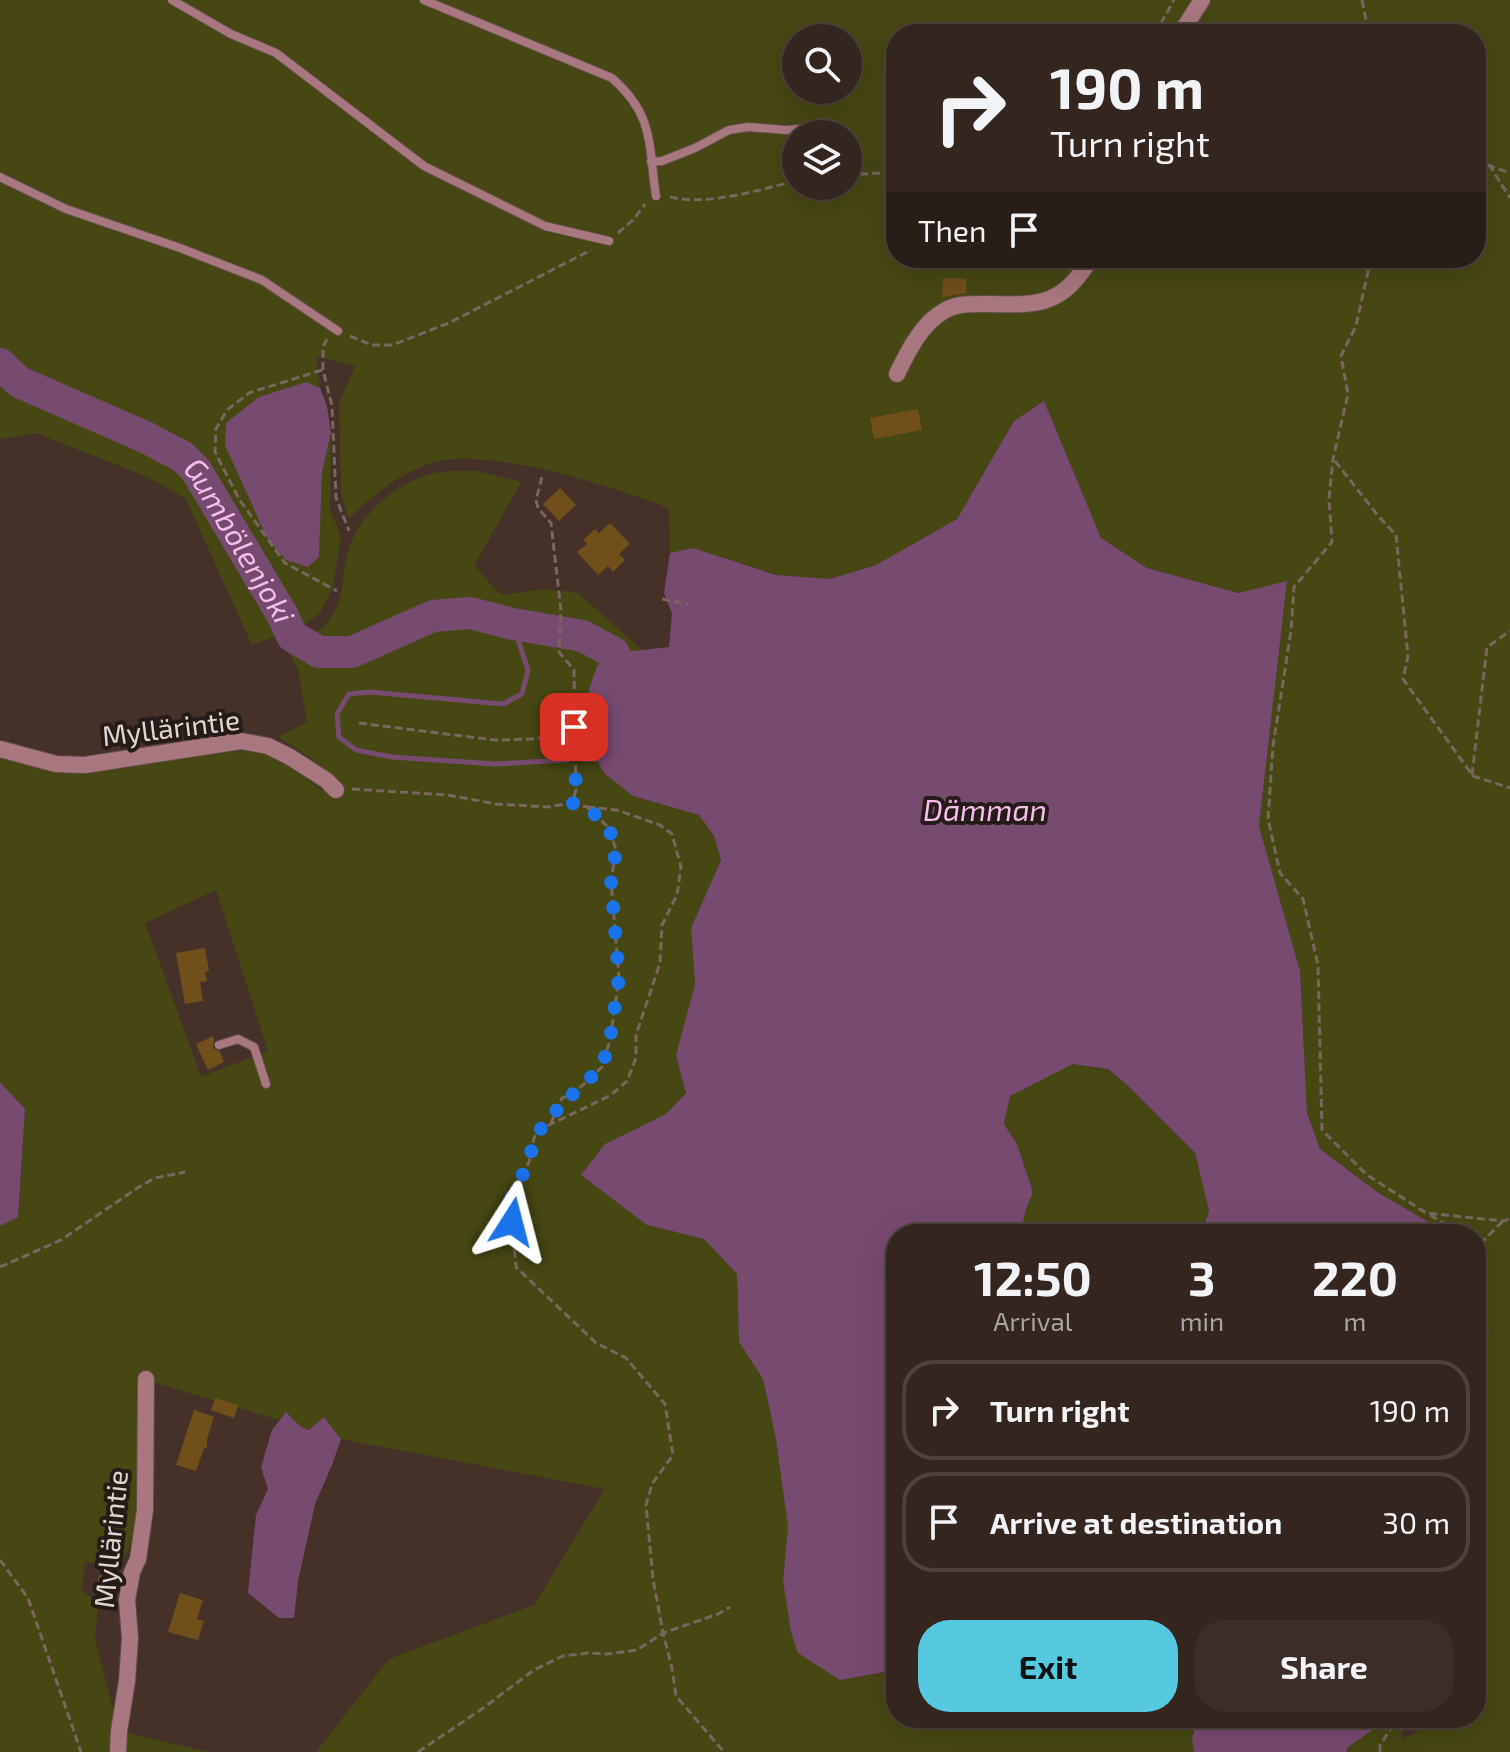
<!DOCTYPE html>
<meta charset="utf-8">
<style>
:root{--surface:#34251f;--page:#3c2d28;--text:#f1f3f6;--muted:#a9a5a4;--line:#4e423d;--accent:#56c9e1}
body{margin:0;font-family:"Exo 2",sans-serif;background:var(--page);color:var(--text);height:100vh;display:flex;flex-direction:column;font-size:30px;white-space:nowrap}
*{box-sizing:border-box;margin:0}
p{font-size:26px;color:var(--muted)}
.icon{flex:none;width:44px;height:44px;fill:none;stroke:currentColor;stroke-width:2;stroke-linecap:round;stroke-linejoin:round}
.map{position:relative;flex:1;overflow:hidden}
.drawer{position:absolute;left:886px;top:1224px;width:600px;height:504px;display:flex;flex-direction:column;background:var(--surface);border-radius:32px;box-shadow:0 8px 32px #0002,0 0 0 2px var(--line)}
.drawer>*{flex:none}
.hud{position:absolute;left:886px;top:24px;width:600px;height:244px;border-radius:32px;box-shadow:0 8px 32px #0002,0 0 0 2px var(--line);background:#34251f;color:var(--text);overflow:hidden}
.fabs{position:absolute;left:782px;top:24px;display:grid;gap:16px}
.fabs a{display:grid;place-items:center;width:80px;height:80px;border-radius:50%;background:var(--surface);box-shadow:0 8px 32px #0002,0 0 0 2px var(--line);font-size:40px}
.pin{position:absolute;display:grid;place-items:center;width:68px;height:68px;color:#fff;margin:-34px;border-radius:16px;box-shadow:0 4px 12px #0006}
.me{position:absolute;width:88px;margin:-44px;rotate:9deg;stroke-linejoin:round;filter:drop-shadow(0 0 6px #0008)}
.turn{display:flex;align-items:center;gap:28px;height:168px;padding:0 32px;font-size:36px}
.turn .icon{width:104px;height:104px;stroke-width:2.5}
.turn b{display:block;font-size:56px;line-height:68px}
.then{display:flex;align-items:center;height:76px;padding:0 32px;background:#0003;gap:16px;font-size:30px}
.eta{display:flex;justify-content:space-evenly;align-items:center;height:136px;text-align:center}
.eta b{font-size:48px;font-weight:700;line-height:56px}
.primary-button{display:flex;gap:16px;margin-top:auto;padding:16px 32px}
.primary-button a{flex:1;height:92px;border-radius:32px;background:var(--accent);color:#111;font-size:32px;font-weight:700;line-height:92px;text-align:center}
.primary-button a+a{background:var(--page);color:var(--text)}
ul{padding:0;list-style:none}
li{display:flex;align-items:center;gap:24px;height:100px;margin:0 16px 12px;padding:0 16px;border:4px solid var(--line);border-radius:32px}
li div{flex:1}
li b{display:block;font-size:30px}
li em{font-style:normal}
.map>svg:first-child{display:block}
.green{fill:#464713;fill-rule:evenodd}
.water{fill:#774a6f}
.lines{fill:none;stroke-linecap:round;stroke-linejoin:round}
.stream{stroke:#774a6f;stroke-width:5}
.river{stroke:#774a6f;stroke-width:32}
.building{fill:#704f1a}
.service-casing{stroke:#624f47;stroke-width:10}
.minor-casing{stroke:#624f47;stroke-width:18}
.path{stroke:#78665f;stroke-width:3;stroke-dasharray:8 4;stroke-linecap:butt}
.service{stroke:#a8777f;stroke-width:8}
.minor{stroke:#a8777f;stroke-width:16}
.route{stroke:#1a73e8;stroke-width:14;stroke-dasharray:0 25.2}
.labels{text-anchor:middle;stroke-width:8;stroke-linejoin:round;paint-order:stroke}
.street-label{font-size:28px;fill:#e3d5d0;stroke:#251b18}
.water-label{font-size:30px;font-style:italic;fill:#f7bdec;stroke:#251b18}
</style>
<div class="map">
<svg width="1510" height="1752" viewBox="0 0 1510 1752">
<rect width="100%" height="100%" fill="#463129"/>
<path class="green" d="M 0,0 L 1510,0 L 1510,1752 L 1299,1752 L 1300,1722 L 1402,1730 L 1402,1739 L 1426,1727 L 1426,1718 L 1476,1718 L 1476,1234 L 1449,1234 L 1377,1192 L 1320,1149 L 1307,1113 L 1300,971 L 1259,826 L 1287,582 L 1238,593 L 1147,568 L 1101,538 L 1044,401 L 1014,421 L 957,519 L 876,565 L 830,579 L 776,575 L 693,548 L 670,553 L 669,508 C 613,488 557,469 497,461 C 478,459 455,456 436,462 C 400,472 375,494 349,518 L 341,494 L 339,403 L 355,366 L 316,356 L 320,388 L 306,382 L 259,397 L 226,423 L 319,556 L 322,473 L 331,432 L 330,509 L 341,537 L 333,587 L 320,613 L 303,626 L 252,645 L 186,499 L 148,477 L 36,433 L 0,439 ZM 896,34 L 1476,34 L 1476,258 L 896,258 ZM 796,38 L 848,38 L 848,90 L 796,90 ZM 796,134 L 848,134 L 848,186 L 796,186 Z
M 452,471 L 477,471 L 521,482 L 474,566 L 501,595 L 546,589 L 578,593 L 643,651 L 614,653 L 590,749 L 605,774 L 633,796 L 699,815 L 714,836 L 721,860 L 691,928 L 695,984 L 676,1055 L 686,1092 L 666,1114 L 605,1144 L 647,1225 L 704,1239 L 737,1274 L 739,1342 L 763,1379 L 776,1439 L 788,1527 L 783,1581 L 791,1632 L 840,1680 L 896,1670 L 896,1718 L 1253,1718 L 1244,1752 L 316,1752 L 389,1659 L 534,1605 L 605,1489 L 341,1439 L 324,1417 L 309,1430 L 300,1426 L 286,1412 L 279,1420 L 146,1380 L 145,1510 L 120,1568 L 85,1561 L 82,1590 L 98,1603 L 95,1640 L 119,1731 L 209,1752 L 0,1752 L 0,1226 L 18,1216 L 25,1109 L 0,1082 L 0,758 L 58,773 L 89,772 L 235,750 L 259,752 L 284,762 L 322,790 L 336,790 L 342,787 L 319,764 L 279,737 L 307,722 L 298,668 L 283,645 C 300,638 320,634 331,618 C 346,596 341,572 349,548 C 360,515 395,484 428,475 C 436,472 444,472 452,471 ZM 216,890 L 268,1051 L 201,1077 L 145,923 Z
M 1073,1064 L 1107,1069 L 1125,1083 L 1195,1153 L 1209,1211 L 1201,1234 L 1020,1234 L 1026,1209 L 1033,1192 L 1017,1144 L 1004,1124 L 1010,1096 Z"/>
<path class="water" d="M 306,382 L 320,388 L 327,406 L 331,432 L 322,473 L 319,557 L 308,567 L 286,560 L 267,538 L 225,445 L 226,423 L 259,397 Z
M 1044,401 L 1101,538 L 1147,568 L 1238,593 L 1287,581 L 1259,826 L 1300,971 L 1307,1113 L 1320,1149 L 1377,1192 L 1449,1234 L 1201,1234 L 1209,1211 L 1195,1153 L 1125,1083 L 1108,1069 L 1073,1064 L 1010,1096 L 1004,1124 L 1017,1144 L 1033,1192 L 1026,1209 L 1020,1234 L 896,1234 L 896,1670 L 840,1680 L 798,1653 L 791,1632 L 783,1581 L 788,1527 L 776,1439 L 763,1379 L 739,1342 L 737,1274 L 704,1239 L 647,1225 L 581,1175 L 605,1144 L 666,1114 L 686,1093 L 676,1055 L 695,984 L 691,928 L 721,860 L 714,836 L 699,815 L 633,796 L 605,774 L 590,749 L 589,689 L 597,666 L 614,653 L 669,647 L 672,613 L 664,593 L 670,553 L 693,548 L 776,575 L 830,579 L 876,565 L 957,519 L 1014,421 Z
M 0,1082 L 25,1109 L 18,1217 L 0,1226 Z
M 286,1412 L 300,1426 L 309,1430 L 324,1417 L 341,1439 L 332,1465 L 315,1504 L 298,1581 L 294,1618 L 279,1618 L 248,1593 L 256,1515 L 268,1489 L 261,1467 L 272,1430 Z
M 1199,1718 L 1384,1718 L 1378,1726 L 1347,1748 L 1347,1752 L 1194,1752 L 1192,1738 Z"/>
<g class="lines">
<path class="stream" d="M 513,624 L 528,670 L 522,694 L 503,704 L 370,692 L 349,694 L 337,714 L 339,737 L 356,750 L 392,757 L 495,764 L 567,760
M 583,759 L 596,759"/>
<path class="river" id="s1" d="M 0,364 L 19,382 L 145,437 L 183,457 L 196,470 L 283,616 L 292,636 L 319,652 L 352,652 L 433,616 L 470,613 L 513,624 L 583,636 L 614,653"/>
</g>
<path class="building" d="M 943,278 L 966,279 L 966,293 L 942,297 Z
M 918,409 L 922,430 L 874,439 L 870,418 Z
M 560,488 L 576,505 L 559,521 L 543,504 Z
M 610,523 L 630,544 L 619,554 L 625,560 L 613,572 L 608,566 L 598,575 L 577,552 L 587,544 L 583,540 L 595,529 L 599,533 Z
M 205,948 L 209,971 L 205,972 L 207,981 L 200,982 L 203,1001 L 185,1004 L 176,953 Z
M 213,1036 L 214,1040 L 213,1048 L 220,1052 L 224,1062 L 208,1070 L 196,1044 Z
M 215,1398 L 238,1405 L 234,1418 L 211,1410 Z
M 194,1410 L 214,1417 L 207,1439 L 207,1447 L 204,1448 L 196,1471 L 176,1465 Z
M 99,1575 L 117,1579 L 113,1594 L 96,1590 Z
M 180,1593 L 203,1600 L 197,1619 L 204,1621 L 198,1640 L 168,1632 Z"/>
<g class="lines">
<g class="service-casing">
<path id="service" d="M 172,0 L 231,34 L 276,53 L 424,166 L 545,226 L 609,241
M 424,0 L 612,78 C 655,116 648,144 656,196
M 651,162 L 662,161 L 695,148 L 729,130 L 748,127 L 786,130 L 822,127
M 0,177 L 66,209 L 180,248 L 262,280 L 338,331
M 219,1045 L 238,1039 L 254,1047 L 266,1084"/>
</g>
<g class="minor-casing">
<path id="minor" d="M 1180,34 L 1202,0
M 897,374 C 908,351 922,323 944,311 C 957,303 972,304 986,304 C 1039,305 1061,307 1091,258
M 0,749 L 56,764 L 85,765 L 241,741 L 268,746 L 290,757 L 326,780 L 336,790
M 118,1752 L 119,1731 L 127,1681 L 130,1638 L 127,1600 L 132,1572 L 138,1559 L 145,1510 L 146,1379"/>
</g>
<path class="path" d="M 1362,0 L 1369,34
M 1155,34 L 1174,0
M 1476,144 L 1510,198
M 1476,161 L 1510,173
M 848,175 L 896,172
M 670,197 C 709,206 758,190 796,181
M 618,233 L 634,219 L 645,204
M 1369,258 L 1369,267 L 1356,326 L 1341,356 L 1348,394 L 1333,459 L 1329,498 L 1332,542 L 1294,587 L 1291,631 L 1273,746 L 1268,819 L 1280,873 L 1303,899 L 1318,965 L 1322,1130 L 1367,1175 L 1426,1213 L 1503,1221 L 1510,1219
M 350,336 L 372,345 L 392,345 L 449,323 L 591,250
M 327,339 L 323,347 L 323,370 L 332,406 L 336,498 L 349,531
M 322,370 L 249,393 L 227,410 L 216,429 L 215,452 L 239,499 L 285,563 L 337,591
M 1335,461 L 1379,517 L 1396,535 L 1408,656 L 1403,679 L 1473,776 L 1510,788
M 662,599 L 688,604
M 359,723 L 495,740 L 537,739 L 574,727
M 1472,775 L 1487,647 L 1510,631
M 352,789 L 448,795 L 496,804 L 548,807 L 572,803 L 576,790 L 574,670 L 559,652 L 561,611 L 551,523 L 538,508 L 536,500 L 542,477
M 587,807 L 617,810 L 660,825 L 672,834 L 681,867 L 677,895 L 662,925 L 660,963 L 636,1035 L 636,1058 L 627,1081 L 611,1095 L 539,1130 L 534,1138 L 529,1162 L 510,1200 L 516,1267 L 596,1343 L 626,1358 L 665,1404 L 673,1455 L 652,1484 L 646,1505 L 653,1579 L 663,1633 L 672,1668 L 676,1696 L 724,1752
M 551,1123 L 562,1098 L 572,1095 L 602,1067 L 610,1040 L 619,978 L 611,881 L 616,850 L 609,828 L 587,807 L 572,803
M 1430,1215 L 1462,1234
M 1476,1243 L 1479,1244 L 1487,1332 L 1476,1370
M 1480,1244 L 1503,1221
M 0,1267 L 61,1240 L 139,1187 L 155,1178 L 185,1172
M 0,1560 L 28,1598 L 81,1752
M 418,1752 L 479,1711 L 534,1670 L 563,1656 L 588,1653 L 608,1654 L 637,1650 L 663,1633 L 718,1614 L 730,1607
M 1380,1752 L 1380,1745 L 1398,1718"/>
<use href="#service" class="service"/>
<use href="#minor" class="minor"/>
</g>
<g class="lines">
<path class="route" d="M 512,1222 L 510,1200 L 529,1162 L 534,1138 L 539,1130 L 551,1123 L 562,1098 L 572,1095 L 602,1067 L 610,1040 L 619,978 L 611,881 L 616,850 L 609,828 L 587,807 L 572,803 L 576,790 L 574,727"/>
</g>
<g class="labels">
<g class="street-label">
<text transform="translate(171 728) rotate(-7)" y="10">Myllärintie</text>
<text transform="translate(111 1539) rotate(-84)" y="10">Myllärintie</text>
</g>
<g class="water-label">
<text dy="10" stroke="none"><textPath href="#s1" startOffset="308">Gumbölenjoki</textPath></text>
<text x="985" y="821">Dämman</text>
</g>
</g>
</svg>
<div class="fabs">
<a><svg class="icon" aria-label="search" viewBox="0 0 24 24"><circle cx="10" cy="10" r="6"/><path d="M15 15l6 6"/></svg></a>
<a><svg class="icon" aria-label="layers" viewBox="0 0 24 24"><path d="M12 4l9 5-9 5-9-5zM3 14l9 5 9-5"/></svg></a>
</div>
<div class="pin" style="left:574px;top:727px;background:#d93025"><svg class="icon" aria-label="arrive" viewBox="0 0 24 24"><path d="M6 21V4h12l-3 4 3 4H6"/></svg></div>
<svg class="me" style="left:512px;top:1222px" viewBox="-20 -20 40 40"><path d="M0-17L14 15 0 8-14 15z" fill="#1a73e8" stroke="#fff" stroke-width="4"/></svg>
<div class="hud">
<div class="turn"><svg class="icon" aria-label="right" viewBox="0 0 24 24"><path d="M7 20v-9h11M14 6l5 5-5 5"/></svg><div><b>190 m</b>Turn right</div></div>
<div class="then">Then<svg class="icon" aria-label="arrive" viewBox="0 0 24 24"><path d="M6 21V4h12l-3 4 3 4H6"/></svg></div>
</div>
<section class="drawer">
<div class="eta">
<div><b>12:50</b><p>Arrival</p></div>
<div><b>3</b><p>min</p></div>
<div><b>220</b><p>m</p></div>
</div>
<ul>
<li><svg class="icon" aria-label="right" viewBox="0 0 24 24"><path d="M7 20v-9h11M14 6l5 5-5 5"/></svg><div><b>Turn right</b></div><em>190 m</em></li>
<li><svg class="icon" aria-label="arrive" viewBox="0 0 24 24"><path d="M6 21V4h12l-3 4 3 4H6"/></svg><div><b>Arrive at destination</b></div><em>30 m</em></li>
</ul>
<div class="primary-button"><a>Exit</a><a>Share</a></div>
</section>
</div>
